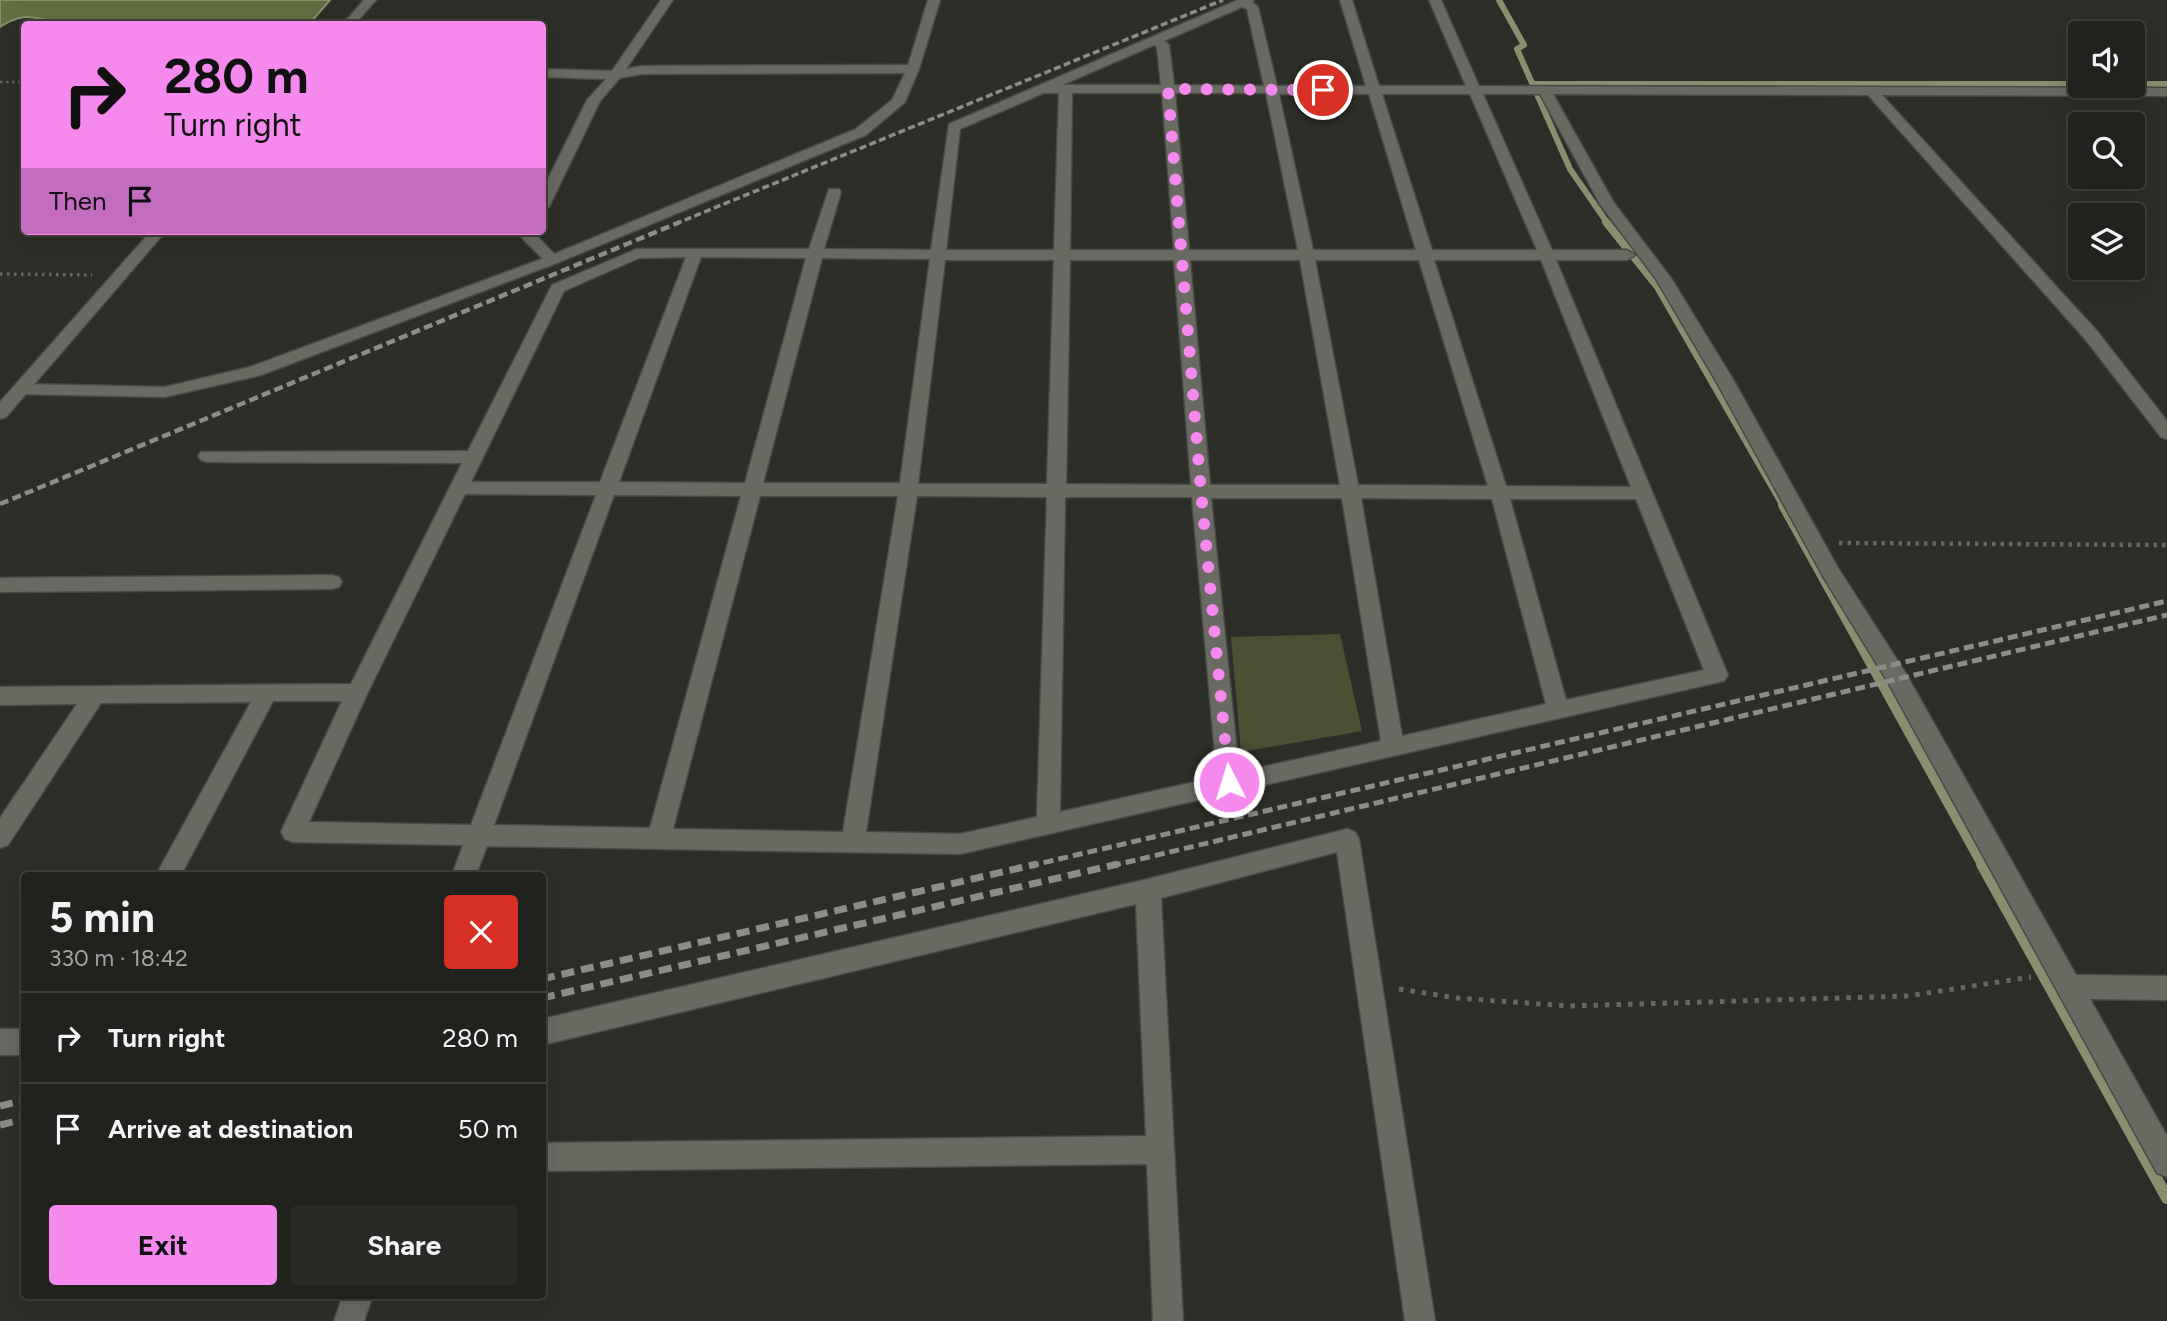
<!DOCTYPE html>
<meta charset="utf-8">
<style>
:root{--surface:#21221d;--page:#292a26;--text:#f1f3f6;--muted:#a2a4a4;--line:#3e3f3b;--accent:#f589ee}
body{margin:0;font-family:Figtree,sans-serif;background:var(--page);color:var(--text);height:100vh;display:flex;flex-direction:column;font-size:26px;white-space:nowrap}
*{box-sizing:border-box;margin:0}
p{font-size:23px;color:var(--muted)}
.icon{flex:none;width:38px;height:38px;fill:none;stroke:currentColor;stroke-width:2;stroke-linecap:round;stroke-linejoin:round}
.map{position:relative;flex:1;overflow:hidden}
.side{position:absolute;left:21px;top:872px;width:525px;height:427px;display:flex;flex-direction:column;background:var(--surface);border-radius:7px;box-shadow:0 7px 28px #0002,0 0 0 2px var(--line)}
.side>*{flex:none}
.guide{position:absolute;left:21px;top:21px;width:525px;height:214px;border-radius:7px;box-shadow:0 7px 28px #0002,0 0 0 2px var(--line);background:#f589ee;color:#111;overflow:hidden}
.buttons{position:absolute;left:2068px;top:21px;display:grid;gap:14px}
.buttons a{display:grid;place-items:center;width:77px;height:77px;border-radius:7px;background:var(--surface);box-shadow:0 7px 28px #0002,0 0 0 2px var(--line);font-size:35px}
.pin{position:absolute;display:grid;place-items:center;width:60px;height:60px;color:#fff;margin:-30px;border:4px solid #fff;border-radius:50%;box-shadow:0 2px 7px #0007}
.me{position:absolute;width:77px;margin:-38px;rotate:355deg;stroke-linejoin:round;filter:drop-shadow(0 0 5px #0008)}
.turn{display:flex;align-items:center;gap:24px;height:147px;padding:0 28px;font-size:32px}
.turn .icon{width:91px;height:91px;stroke-width:2.5}
.turn b{display:block;font-size:49px;line-height:60px}
.then{display:flex;align-items:center;height:66px;padding:0 28px;background:#0003;gap:14px;font-size:26px}
.round{display:grid;place-items:center;flex:none;width:74px;height:74px;border-radius:7px;background:var(--page)}
.overview{display:flex;align-items:center;justify-content:space-between;height:119px;padding:0 28px}
h1{font-size:42px;font-weight:700;line-height:52px}
.action{display:flex;gap:14px;margin-top:auto;padding:14px 28px}
.action a{flex:1;height:80px;border-radius:7px;background:var(--accent);color:#111;font-size:28px;font-weight:700;line-height:80px;text-align:center}
.action a+a{background:var(--page);color:var(--text)}
ul{padding:0;list-style:none}
li{display:flex;align-items:center;gap:21px;height:91px;padding:0 28px;border-top:2px solid var(--line)}
li div{flex:1}
li b{display:block;font-size:26px}
li em{font-style:normal}
.map>svg:first-child{display:block}
.green{fill:#4a5132}
.water{fill:#626d40;stroke:#878f6e;stroke-width:2}
.lines{fill:none;stroke-linecap:round;stroke-linejoin:round}
.stream-far3{stroke:#878f6e;stroke-width:6}
.stream-far2{stroke:#878f6e;stroke-width:8}
.stream-far1{stroke:#878f6e;stroke-width:10}
.stream{stroke:#878f6e;stroke-width:12}
.street-casing{stroke:#494a45;stroke-width:3}
.secondary-casing{stroke:#494a45;stroke-width:3}
.path-far3{stroke:#666862;stroke-width:2.5;stroke-dasharray:2.5 3.5;stroke-linecap:butt}
.path-far2{stroke:#666862;stroke-width:3.5;stroke-dasharray:2.5 4.5;stroke-linecap:butt}
.path-far1{stroke:#666862;stroke-width:4.5;stroke-dasharray:3.5 5;stroke-linecap:butt}
.path{stroke:#666862;stroke-width:5;stroke-dasharray:4.5 7;stroke-linecap:butt}
.street{fill:#696b63;fill-rule:evenodd}
.secondary{fill:#696b63;fill-rule:evenodd}
.rail-far3{stroke:#8b8d87;stroke-width:3.5;stroke-dasharray:7 3.5;stroke-linecap:butt}
.rail-far2{stroke:#8b8d87;stroke-width:4.5;stroke-dasharray:9 4.5;stroke-linecap:butt}
.rail-far1{stroke:#8b8d87;stroke-width:5;stroke-dasharray:10 5;stroke-linecap:butt}
.rail{stroke:#8b8d87;stroke-width:7;stroke-dasharray:13 7;stroke-linecap:butt}
.route{stroke:#f589ee;stroke-width:12;stroke-dasharray:0 21.6}
</style>
<div class="map">
<svg width="2167" height="1321" viewBox="0 0 2167 1321">
<rect width="100%" height="100%" fill="#2c2e27"/>
<path class="green" d="M 1340,634 L 1362,731 L 1241,752 L 1231,637 Z"/>
<path class="water" d="M 0,0 L 330,0 L 311,22 L 303,24 L 48,21 C 28,15 18,15 0,27 Z"/>
<g class="lines">
<path class="stream-far3" d="M 1499,0 L 1524,45 L 1517,49 L 1570,169 L 1608,224
M 1533,84 L 2081,84
M 2133,84 L 2167,84"/>
<path class="stream-far2" d="M 1606,222 L 1658,287 L 1784,506"/>
<path class="stream-far1" d="M 1783,505 L 1983,866"/>
<path class="stream" d="M 1982,864 L 2167,1198"/>
<g class="street-casing">
<path id="street" d="M 364,0 L 376,0 L 355,24 L 343,24 Z
M 661,0 L 673,0 L 626,69 L 641,66 L 913,65 L 919,69 L 913,73 L 641,74 L 620,78 L 600,101 L 549,207 L 542,211 L 542,191 L 587,100 L 606,79 L 542,77 L 542,69 L 612,71 Z
M 1238,0 L 1254,0 L 1252,2 L 1258,7 L 1277,86 L 1366,86 L 1340,0 L 1352,0 L 1379,86 L 1466,86 L 1429,0 L 1441,0 L 1479,86 L 2167,88 L 2167,96 L 1882,95 L 2097,331 L 2167,421 L 2167,439 L 2161,437 L 2085,339 L 1868,95 L 1553,94 L 1614,203 L 1671,278 L 1734,381 L 1838,568 L 1905,672 L 2076,975 L 2167,976 L 2167,1000 L 2090,999 L 2167,1136 L 2167,1177 L 2157,1173 L 1889,684 L 1824,578 L 1716,381 L 1656,279 L 1600,204 L 1540,94 L 1483,94 L 1552,250 L 1627,250 L 1635,255 L 1627,260 L 1556,260 L 1728,675 L 1724,681 L 960,854 L 487,846 L 476,875 L 452,875 L 463,845 L 293,842 L 285,839 L 281,832 L 342,701 L 273,701 L 181,875 L 156,875 L 251,702 L 101,703 L 8,845 L 0,848 L 0,818 L 77,704 L 0,705 L 0,687 L 351,684 L 462,463 L 207,462 L 201,460 L 198,456 L 201,452 L 468,451 L 552,285 L 637,249 L 809,249 L 829,189 L 839,189 L 841,192 L 824,249 L 931,250 L 949,124 ZM 1242,7 L 1247,9 L 1264,86 L 1174,85 L 1169,45 L 1164,41 ZM 1154,45 L 1157,47 L 1161,85 L 1062,85 ZM 1044,93 L 1059,93 L 1054,250 L 946,250 L 960,129 ZM 1072,93 L 1162,93 L 1174,250 L 1070,250 ZM 1175,93 L 1266,93 L 1298,250 L 1189,250 ZM 1279,94 L 1369,94 L 1416,250 L 1313,250 ZM 1382,94 L 1470,94 L 1537,250 L 1432,250 ZM 686,257 L 600,482 L 471,482 L 564,291 L 639,258 ZM 701,257 L 806,258 L 745,483 L 619,482 ZM 822,258 L 930,259 L 900,483 L 763,483 ZM 945,260 L 1054,260 L 1047,484 L 918,484 ZM 1070,260 L 1174,260 L 1191,485 L 1066,484 ZM 1190,260 L 1300,260 L 1340,485 L 1210,485 ZM 1315,260 L 1419,260 L 1488,486 L 1358,485 ZM 1434,260 L 1541,260 L 1631,487 L 1506,486 ZM 465,494 L 596,495 L 471,825 L 309,822 L 368,692 ZM 614,495 L 741,496 L 650,828 L 494,825 ZM 760,496 L 898,496 L 843,832 L 673,829 ZM 917,496 L 1047,497 L 1037,817 L 960,834 L 866,832 ZM 1065,497 L 1192,497 L 1217,777 L 1060,812 ZM 1211,498 L 1342,498 L 1381,741 L 1239,772 ZM 1361,498 L 1492,499 L 1546,704 L 1402,736 ZM 1510,499 L 1636,499 L 1704,670 L 1566,700 Z
M 151,231 L 166,231 L 6,417 L 0,419 L 0,402 Z
M 524,231 L 538,231 L 536,235 L 557,257 L 560,260 L 557,263 L 547,263 L 523,239 L 521,236 Z
M 332,575 L 339,577 L 342,582 L 339,587 L 332,589 L 0,592 L 0,578 Z
M 1347,829 L 1355,832 L 1359,839 L 1435,1321 L 1405,1321 L 1337,852 L 1161,898 L 1183,1321 L 1153,1321 L 1147,1164 L 542,1171 L 542,1143 L 1146,1136 L 1136,904 L 542,1045 L 542,1019 L 1148,879 Z
M 0,1029 L 24,1029 L 24,1055 L 0,1055 Z
M 343,1295 L 373,1295 L 364,1321 L 334,1321 Z"/>
</g>
<g class="secondary-casing">
<path id="secondary" d="M 928,0 L 940,0 L 919,69 L 905,102 L 866,135 L 557,263 L 261,375 L 165,397 L 21,394 L 12,389 L 21,384 L 165,387 L 250,367 L 547,257 L 856,129 L 892,100 L 907,69 Z"/>
</g>
<path class="path-far3" d="M 0,82 L 24,82"/>
<path class="path-far2" d="M 0,274 L 92,275"/>
<path class="path-far1" d="M 1839,543 L 2167,545"/>
<path class="path" d="M 1399,989 L 1457,998 L 1569,1006 L 1908,996 L 2031,977"/>
<use href="#street" class="street"/>
<use href="#secondary" class="secondary"/>
<path class="rail-far3" d="M 675,224 L 1223,0"/>
<path class="rail-far2" d="M 0,504 L 680,222"/>
<path class="rail-far1" d="M 1029,866 L 2167,601
M 1111,866 L 2167,615"/>
<path class="rail" d="M 542,979 L 1037,864
M 542,998 L 1118,864
M 0,1106 L 24,1100
M 0,1125 L 24,1119"/>
</g>
<g class="lines">
<path class="route" d="M 1229,782 L 1201,492 L 1168,89 L 1323,90"/>
</g>
</svg>
<div class="buttons">
<a><svg class="icon" aria-label="sound" viewBox="0 0 24 24"><path d="M4 9h4l5-4v14l-5-4H4zM17 9q2 3 0 6"/></svg></a>
<a><svg class="icon" aria-label="search" viewBox="0 0 24 24"><circle cx="10" cy="10" r="6"/><path d="M15 15l6 6"/></svg></a>
<a><svg class="icon" aria-label="layers" viewBox="0 0 24 24"><path d="M12 4l9 5-9 5-9-5zM3 14l9 5 9-5"/></svg></a>
</div>
<div class="pin" style="left:1323px;top:90px;background:#d93025"><svg class="icon" aria-label="arrive" viewBox="0 0 24 24"><path d="M6 21V4h12l-3 4 3 4H6"/></svg></div>
<svg class="me" style="left:1229px;top:782px" viewBox="-20 -20 40 40"><circle r="17" fill="#f589ee" stroke="#fff" stroke-width="3"/><path d="M0-11L8 9 0 5-8 9z" fill="#fff"/></svg>
<div class="guide">
<div class="turn"><svg class="icon" aria-label="right" viewBox="0 0 24 24"><path d="M7 20v-9h11M14 6l5 5-5 5"/></svg><div><b>280 m</b>Turn right</div></div>
<div class="then">Then<svg class="icon" aria-label="arrive" viewBox="0 0 24 24"><path d="M6 21V4h12l-3 4 3 4H6"/></svg></div>
</div>
<section class="side">
<div class="overview"><div><h1>5 min</h1><p>330 m · 18:42</p></div><a class="round" style="background:#d93025;color:#fff"><svg class="icon" aria-label="close" viewBox="0 0 24 24"><path d="M6 6l12 12M18 6L6 18"/></svg></a></div>
<ul>
<li><svg class="icon" aria-label="right" viewBox="0 0 24 24"><path d="M7 20v-9h11M14 6l5 5-5 5"/></svg><div><b>Turn right</b></div><em>280 m</em></li>
<li><svg class="icon" aria-label="arrive" viewBox="0 0 24 24"><path d="M6 21V4h12l-3 4 3 4H6"/></svg><div><b>Arrive at destination</b></div><em>50 m</em></li>
</ul>
<div class="action"><a>Exit</a><a>Share</a></div>
</section>
</div>
